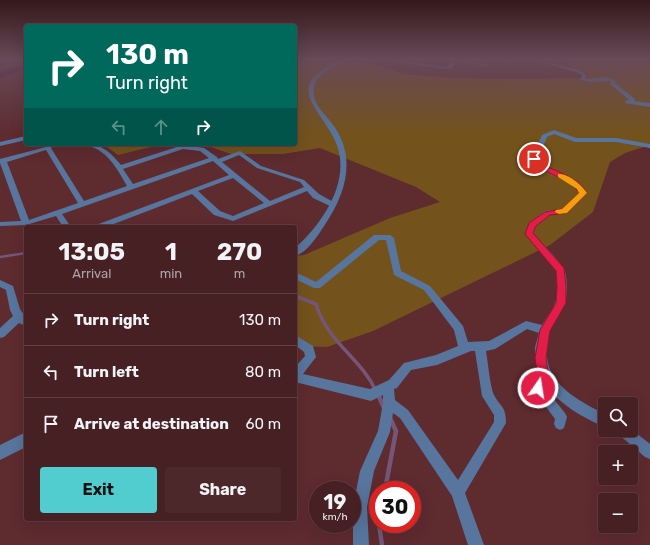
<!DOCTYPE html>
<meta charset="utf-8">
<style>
:root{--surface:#462023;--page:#4d282b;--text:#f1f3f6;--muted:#b0a3a6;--line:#5e3e41;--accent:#52cdcf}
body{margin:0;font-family:Rubik,sans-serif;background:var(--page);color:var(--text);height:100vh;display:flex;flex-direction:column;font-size:15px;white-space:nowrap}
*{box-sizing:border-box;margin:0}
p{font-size:13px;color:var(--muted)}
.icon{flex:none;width:22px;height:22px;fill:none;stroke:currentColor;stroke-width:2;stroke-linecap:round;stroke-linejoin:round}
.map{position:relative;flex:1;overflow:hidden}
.panel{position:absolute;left:24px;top:225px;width:273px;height:296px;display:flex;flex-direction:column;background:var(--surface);border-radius:4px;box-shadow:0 4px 16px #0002,0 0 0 1px var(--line)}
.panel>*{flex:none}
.guide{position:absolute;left:24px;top:24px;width:273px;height:122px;border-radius:4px;box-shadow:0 4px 16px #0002,0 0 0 1px var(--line);background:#00695c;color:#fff;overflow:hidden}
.controls{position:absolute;left:598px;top:397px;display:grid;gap:8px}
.controls a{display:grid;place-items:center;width:40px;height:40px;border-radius:4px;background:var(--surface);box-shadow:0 4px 16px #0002,0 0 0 1px var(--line);font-size:20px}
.speed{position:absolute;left:309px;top:481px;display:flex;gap:8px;font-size:20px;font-weight:700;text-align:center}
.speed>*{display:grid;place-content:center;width:52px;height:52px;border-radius:50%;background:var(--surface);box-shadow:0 4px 16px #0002,0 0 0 1px var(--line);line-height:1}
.speed small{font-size:10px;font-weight:400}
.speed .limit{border:6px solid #d22;background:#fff;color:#111}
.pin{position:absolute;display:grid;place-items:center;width:34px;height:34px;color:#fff;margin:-17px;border:2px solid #fff;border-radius:50%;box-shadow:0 1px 4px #0007}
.me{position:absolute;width:44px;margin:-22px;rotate:13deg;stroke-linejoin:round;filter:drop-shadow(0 0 3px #0008)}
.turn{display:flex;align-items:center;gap:14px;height:84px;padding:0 16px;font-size:18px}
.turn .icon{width:52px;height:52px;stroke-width:2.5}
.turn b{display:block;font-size:28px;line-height:34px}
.lanes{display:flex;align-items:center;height:38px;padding:0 16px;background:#0003;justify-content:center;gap:20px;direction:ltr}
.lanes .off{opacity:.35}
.eta{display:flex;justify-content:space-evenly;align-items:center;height:68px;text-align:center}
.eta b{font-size:24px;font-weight:700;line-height:28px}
.cta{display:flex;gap:8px;margin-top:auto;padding:8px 16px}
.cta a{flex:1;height:46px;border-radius:4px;background:var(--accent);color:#111;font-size:16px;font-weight:700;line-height:46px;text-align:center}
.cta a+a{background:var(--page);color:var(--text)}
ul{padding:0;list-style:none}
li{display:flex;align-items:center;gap:12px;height:52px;padding:0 16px;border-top:1px solid var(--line)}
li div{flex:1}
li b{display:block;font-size:15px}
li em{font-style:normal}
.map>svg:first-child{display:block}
.green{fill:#73521c}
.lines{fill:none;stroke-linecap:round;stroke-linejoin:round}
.stream-far2{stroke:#755578;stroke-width:2.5}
.stream-far1{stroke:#755578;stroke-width:3.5}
.stream{stroke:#755578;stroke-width:4.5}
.river{fill:#3b1548;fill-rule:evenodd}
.minor{fill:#58759d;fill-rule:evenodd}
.tertiary{fill:#58759d;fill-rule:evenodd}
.route{fill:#e11d48;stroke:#92132f}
.slow{fill:#f59e0b}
</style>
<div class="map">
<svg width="650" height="545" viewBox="0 0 650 545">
<rect width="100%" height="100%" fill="#5e2b2f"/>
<path class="green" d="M 295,59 L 355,59 L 405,74 L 451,78 L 501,79 L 582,78 L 589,74 L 569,65 L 568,62 L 584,59 L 650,59 L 650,145 L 625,153 L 610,162 L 593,212 L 550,245 L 373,331 L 327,347 L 295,346 L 295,256 L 304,255 L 390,218 L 440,202 L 416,187 L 320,148 L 283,154 L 231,154 L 202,144 L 295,144 Z
M 103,144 L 158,144 L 159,145 L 118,155 Z"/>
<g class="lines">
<path class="stream-far2" d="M 0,257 L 26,253"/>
<path class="stream-far1" d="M 295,296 L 316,304 C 328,344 361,357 377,393"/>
<path class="stream" d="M 377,392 L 384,408
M 385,490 L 396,431 L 390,418
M 379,524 L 382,545"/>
<path class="river" d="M 26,63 L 26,69 L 0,78 L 0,72 Z"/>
<path class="minor" d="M 378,59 L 388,59 L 446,67 L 448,66 L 453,59 L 457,59 L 489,65 L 487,66 L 456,61 L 452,68 L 446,69 Z
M 529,59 L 535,59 L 580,70 L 586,74 L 585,78 L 587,79 L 607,77 L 616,81 L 615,83 L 635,99 L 634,101 L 650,103 L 650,107 L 625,103 L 625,101 L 629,100 L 610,84 L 611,81 L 609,81 L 591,82 L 580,80 L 582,75 L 576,72 Z
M 554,130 L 576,138 L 616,138 L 650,144 L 650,148 L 616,142 L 575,142 L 554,134 L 547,137 L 537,161 L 576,181 L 587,193 L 567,213 L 550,215 L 536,226 L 533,234 C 540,241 562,263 565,271 C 568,284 568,300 561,312 C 558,318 554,322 551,328 C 549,331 549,336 548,339 C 539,380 574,399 605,414 L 605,427 C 583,418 559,404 545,384 L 544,387 L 565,413 L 567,417 L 564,428 L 560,430 L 556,428 L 554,424 L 555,419 L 532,388 L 538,370 L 536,363 L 535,347 L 539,333 L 527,329 L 495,349 L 486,351 C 488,362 490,386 494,395 C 501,408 506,406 506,423 L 465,493 L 484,545 L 468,545 L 452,496 L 400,418 L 393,413 L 390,432 L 374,471 L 367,507 L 369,545 L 353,545 L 353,507 L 360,471 L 378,431 L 383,403 L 383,395 L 371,401 L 295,382 L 295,367 L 305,356 L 304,352 L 295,345 L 295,335 L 313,346 L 316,357 L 303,374 L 370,389 L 389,380 L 404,363 L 436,355 L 458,346 L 454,330 L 424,290 L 394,275 L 386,240 L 379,240 L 320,288 L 314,288 L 295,279 L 295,272 L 316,282 L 374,235 L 390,235 L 394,238 L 401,271 L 430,286 L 463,326 L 468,342 L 489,341 L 526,321 L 542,325 L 553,308 L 556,300 L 557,287 L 556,271 L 525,234 L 529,223 L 545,211 L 562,209 L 579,193 C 567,175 544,176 530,162 L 542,135 ZM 471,351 L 475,351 L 482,396 L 494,415 L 494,422 L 458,480 L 408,410 L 395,400 L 394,389 L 397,388 L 411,370 L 437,365 Z
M 26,136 L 26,140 L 0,146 L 0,142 Z
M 48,144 L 54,144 L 51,148 L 84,201 L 127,186 C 120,174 113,160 100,151 C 96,148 90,147 86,144 C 102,144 111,153 121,165 L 183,145 L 204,148 L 217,157 L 218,159 L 240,151 L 261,166 L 304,180 L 319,194 L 337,204 L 333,206 L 330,206 L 313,198 L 307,191 L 233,221 L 214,215 L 192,194 L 106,227 L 95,227 L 96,225 L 229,175 L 213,161 L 62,214 L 71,227 L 63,227 L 56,216 L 26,225 L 0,226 L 0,222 L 21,221 L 0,163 L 0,159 L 46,147 ZM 183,149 L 200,151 L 209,158 L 133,184 L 123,169 ZM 46,150 L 78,203 L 29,220 L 7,162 ZM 239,155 L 257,168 L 300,182 L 304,187 L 270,201 L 222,162 ZM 233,178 L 264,203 L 233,216 L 220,211 L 198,191 Z
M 0,280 L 13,286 L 20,309 L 26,318 L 26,326 L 19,323 L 4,337 L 0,338 L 0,328 L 13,316 L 10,310 L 6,290 L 0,287 Z
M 631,429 L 650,444 L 650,459 L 645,457 L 618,434 L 616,430 Z"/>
<path class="tertiary" d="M 342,59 L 348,59 C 337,67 318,71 314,87 C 311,102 323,112 331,122 C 357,155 347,191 326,223 C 319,234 307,253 295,256 L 295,248 C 320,226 347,188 339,152 C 329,111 274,89 342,59 Z
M 26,432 L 26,447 L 0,460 L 0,445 Z"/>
</g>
<linearGradient id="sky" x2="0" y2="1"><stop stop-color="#34181a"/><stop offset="0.44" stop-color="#684a58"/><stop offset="1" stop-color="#684a58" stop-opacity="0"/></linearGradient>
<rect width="650" height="135" fill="url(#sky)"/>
<path class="route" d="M 532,158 L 536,158 L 539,163 C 555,171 578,177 587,193 L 567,213 L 550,215 L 536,226 L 533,233 L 564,268 L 566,286 L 566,303 L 550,331 L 546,358 L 548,372 L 542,392 L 538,393 L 534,392 L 532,388 L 537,372 L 535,358 L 540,330 L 556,303 L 557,286 L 556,271 L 525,234 L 529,223 L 545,212 L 562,209 L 579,193 C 573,181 546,172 534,166 L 530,162 Z"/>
<path class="slow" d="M 558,174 C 568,173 582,185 587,193 L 567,213 L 559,214 L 555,212 L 556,210 L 562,209 L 579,193 L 577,189 L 558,177 Z"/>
</svg>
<div class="controls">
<a><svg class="icon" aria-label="search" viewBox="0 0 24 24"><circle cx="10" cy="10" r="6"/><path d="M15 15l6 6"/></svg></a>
<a>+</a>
<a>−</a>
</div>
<div class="speed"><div>19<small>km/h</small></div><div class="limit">30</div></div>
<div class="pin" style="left:534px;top:159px;background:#d93025"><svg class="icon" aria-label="arrive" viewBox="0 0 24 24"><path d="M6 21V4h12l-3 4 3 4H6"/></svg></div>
<svg class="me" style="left:538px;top:388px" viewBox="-20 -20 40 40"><circle r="17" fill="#e11d48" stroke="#fff" stroke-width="3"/><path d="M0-11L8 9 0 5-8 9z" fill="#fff"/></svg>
<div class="guide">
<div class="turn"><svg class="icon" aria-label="right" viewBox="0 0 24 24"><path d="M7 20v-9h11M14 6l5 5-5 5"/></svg><div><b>130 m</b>Turn right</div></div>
<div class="lanes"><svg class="icon off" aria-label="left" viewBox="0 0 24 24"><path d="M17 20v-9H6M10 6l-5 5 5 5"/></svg><svg class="icon off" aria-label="ahead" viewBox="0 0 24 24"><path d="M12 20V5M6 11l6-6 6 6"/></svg><svg class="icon" aria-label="right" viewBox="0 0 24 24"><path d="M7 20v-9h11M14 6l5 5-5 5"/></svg></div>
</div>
<section class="panel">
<div class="eta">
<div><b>13:05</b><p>Arrival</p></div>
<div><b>1</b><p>min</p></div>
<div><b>270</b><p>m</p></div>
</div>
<ul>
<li><svg class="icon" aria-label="right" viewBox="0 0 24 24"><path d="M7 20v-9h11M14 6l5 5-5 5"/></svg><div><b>Turn right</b></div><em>130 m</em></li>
<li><svg class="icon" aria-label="left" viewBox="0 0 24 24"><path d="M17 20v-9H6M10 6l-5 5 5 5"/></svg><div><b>Turn left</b></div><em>80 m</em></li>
<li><svg class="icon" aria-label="arrive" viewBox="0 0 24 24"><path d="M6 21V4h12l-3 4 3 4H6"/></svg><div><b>Arrive at destination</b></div><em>60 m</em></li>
</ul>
<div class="cta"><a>Exit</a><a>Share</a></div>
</section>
</div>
